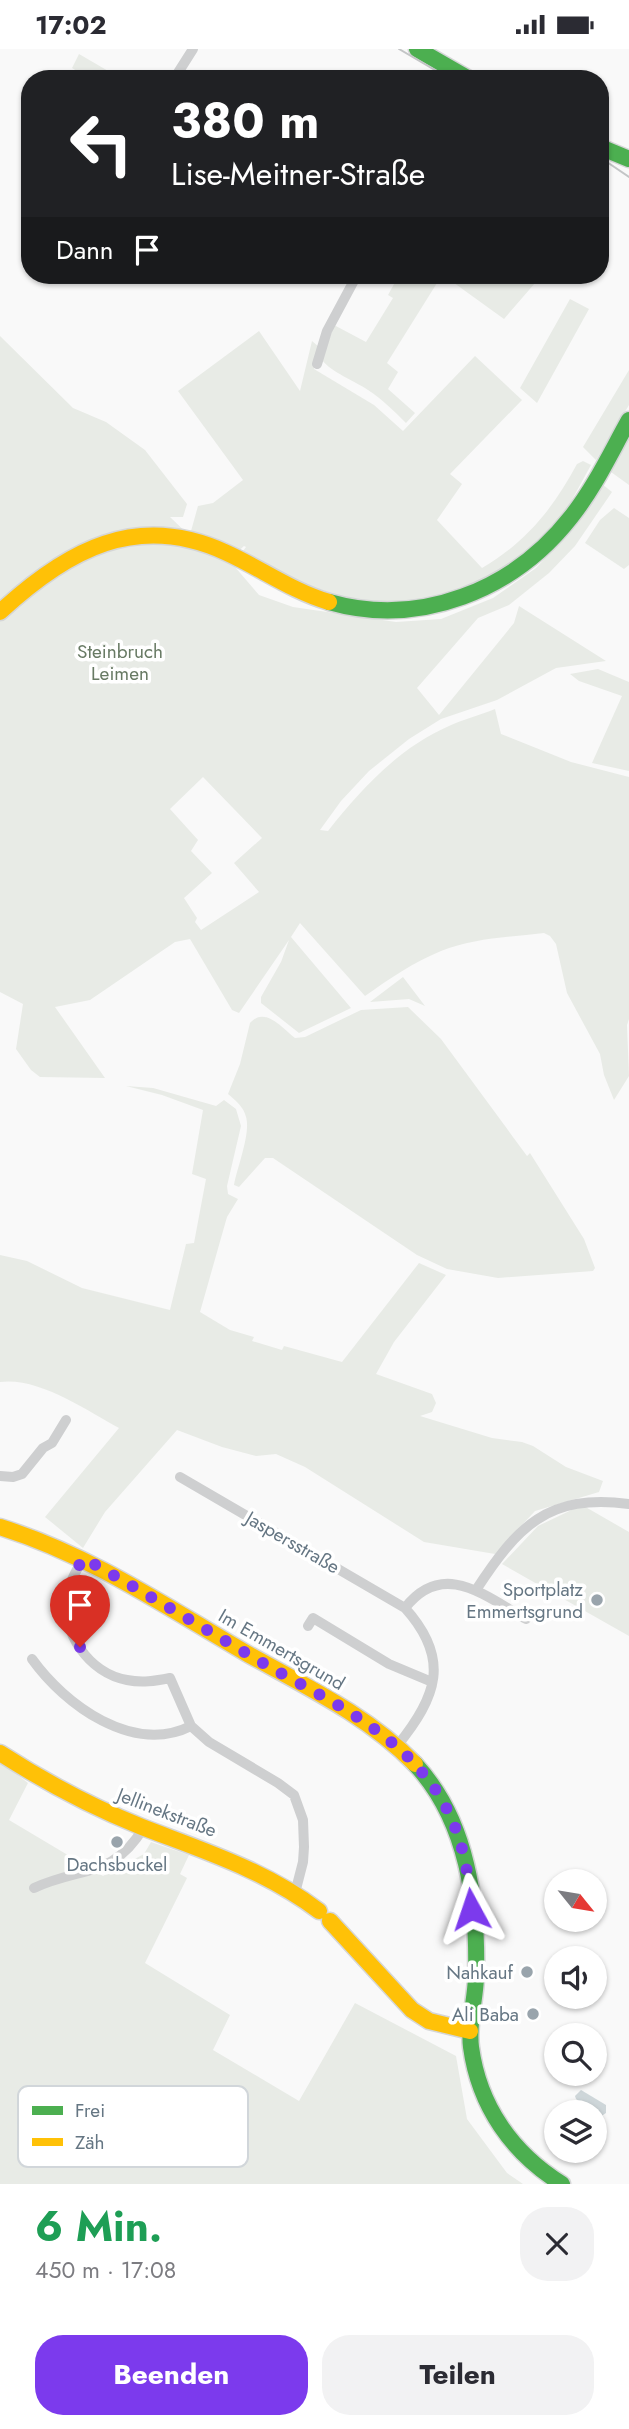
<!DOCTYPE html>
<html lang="de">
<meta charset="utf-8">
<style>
:root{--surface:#fff;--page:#f2f2f3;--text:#2b2b33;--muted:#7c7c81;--accent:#7c3aed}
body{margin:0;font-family:Jost,sans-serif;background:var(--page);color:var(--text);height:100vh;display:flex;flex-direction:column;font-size:26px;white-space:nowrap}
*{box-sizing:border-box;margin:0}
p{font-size:23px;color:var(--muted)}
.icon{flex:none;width:38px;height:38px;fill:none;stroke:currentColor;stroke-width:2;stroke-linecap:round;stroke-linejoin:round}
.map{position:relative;height:2135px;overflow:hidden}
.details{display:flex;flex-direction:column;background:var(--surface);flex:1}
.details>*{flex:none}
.hud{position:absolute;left:21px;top:21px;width:588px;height:214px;border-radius:28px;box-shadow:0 2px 5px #0004;background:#202124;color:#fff;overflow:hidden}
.needle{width:46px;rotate:120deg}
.controls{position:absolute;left:544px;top:1820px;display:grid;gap:14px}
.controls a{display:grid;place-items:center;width:63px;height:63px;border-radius:50%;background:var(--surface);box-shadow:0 2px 5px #0004;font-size:35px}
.pin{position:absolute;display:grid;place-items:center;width:60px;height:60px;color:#fff;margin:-72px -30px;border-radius:50% 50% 50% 0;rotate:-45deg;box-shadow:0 0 7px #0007}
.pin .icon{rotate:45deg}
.me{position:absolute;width:77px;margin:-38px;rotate:355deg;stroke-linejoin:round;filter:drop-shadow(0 0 5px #0008)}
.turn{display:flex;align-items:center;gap:24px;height:147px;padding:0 35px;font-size:32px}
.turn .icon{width:91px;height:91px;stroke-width:2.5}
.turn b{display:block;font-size:49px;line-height:60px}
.then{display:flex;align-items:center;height:66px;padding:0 35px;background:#0003;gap:14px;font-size:26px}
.round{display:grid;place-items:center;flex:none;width:74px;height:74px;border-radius:28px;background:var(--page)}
.headline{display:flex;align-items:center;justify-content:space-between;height:119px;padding:0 35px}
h1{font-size:42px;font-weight:700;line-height:52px;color:#1e9e55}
.primary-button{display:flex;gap:14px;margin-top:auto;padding:14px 35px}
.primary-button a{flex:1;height:80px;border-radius:28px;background:var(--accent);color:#fff;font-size:28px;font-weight:700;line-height:80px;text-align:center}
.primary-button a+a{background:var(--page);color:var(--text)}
.status{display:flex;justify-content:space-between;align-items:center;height:49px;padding:0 35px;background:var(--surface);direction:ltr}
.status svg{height:19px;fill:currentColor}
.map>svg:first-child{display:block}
.green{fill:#e8ebe6;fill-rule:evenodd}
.water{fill:#ced6d9}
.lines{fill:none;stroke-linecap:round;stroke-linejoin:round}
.fast-casing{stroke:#d5d6d7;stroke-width:19}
.slow-casing{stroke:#d5d6d7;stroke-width:19}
.street{stroke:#cecfd0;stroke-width:10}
.fast{stroke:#4caf50;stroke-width:16}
.slow{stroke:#ffc107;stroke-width:16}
.tram{stroke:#c3c5c6;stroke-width:2}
.route{stroke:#7c3aed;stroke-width:12;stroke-dasharray:0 21.6}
.poi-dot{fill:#99a4ac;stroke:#fff;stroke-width:2.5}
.labels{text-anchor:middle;stroke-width:7;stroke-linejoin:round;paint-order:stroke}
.park-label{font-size:19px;fill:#687a64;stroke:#fff}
.street-label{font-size:19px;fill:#657683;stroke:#fff}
.poi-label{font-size:19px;fill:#657683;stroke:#fff;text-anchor:end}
.key{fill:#fff;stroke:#d1d6da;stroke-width:2}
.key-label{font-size:19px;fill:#657683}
</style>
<div class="status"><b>17:02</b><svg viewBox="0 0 49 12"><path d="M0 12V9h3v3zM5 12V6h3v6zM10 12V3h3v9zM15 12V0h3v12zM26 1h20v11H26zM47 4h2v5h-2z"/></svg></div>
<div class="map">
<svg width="629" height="2135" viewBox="0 0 629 2135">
<rect width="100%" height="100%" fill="#f9f9f9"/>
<path class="green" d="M 79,5 L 122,30 L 90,30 L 72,19 Z
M 399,226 L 442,226 L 387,314 L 398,323 L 388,340 L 415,364 L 406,374 C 394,362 382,350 368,341 C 355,332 331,323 322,311 L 334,276 L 366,293 L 393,249 L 388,246 Z
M 443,226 L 542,226 L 504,270 Z
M 570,250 L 589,260 L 537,354 L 520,339 Z
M 259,282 L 300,342 L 312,292 L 319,298 L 314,320 L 374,356 L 403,382 L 475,307 L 522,351 L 450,425 L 462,435 L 437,471 L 482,519 C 525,494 553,460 577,415 L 583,412 L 591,416 L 568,458 L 541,495 L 494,530 L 440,552 L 373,553 L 342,548 L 300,533 L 243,502 L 246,498 L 244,497 L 229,511 L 259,546 L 293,558 L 396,573 L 441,570 L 493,549 L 536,519 L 571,481 L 602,435 L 612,443 L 575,497 L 549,524 L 509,556 L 478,569 L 417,639 L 439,666 L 514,574 L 519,557 L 606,612 L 556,619 L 497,651 L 441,670 L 409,690 L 369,722 L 341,752 L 320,781 L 328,782 C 361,740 400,698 449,677 C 464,670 480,666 495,660 L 501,685 L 571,713 L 629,728 L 629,970 L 627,976 L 629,1027 L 614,1051 L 604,1026 L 600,1005 L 567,944 L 556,895 L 550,887 L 544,884 C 510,888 473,889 441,902 C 414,913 389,930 365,947 L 300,874 L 291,888 L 351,959 L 299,984 L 261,954 L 261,948 L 281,913 L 289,891 L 239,964 L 232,961 L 190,890 L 175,893 L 90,951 L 55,958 L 105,1029 L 40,1028 L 31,1021 L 16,1000 L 23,955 L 0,943 L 0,287 L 73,359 L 106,373 L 145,401 L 187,455 L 183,468 L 170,468 L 194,491 L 200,485 L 191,482 L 198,457 L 213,454 L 243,431 L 178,342 ZM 203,728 L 262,789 L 234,814 L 259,843 L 201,881 L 195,873 L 197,869 L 184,849 L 212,824 L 191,802 L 198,791 L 170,760 Z
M 629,321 L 629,356 L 596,411 L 583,398 Z
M 629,388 L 629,436 L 611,423 Z
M 614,459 L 629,469 L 629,516 L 624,520 L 585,494 L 600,471 Z
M 598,620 L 629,633 L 629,722 L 592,714 L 622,647 L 579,632 L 570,625 Z
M 403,928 L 425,957 L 409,950 L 370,953 Z
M 408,958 L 441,990 L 527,1107 L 530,1104 L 584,1190 L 595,1219 L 593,1222 L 498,1229 L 447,1220 L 417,1206 L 273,1109 L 265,1109 L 239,1138 L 234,1136 C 237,1119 251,1084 246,1068 C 244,1058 235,1051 228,1045 L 240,1015 L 250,974 C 265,957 282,979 295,989 L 305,988 L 361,961 Z
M 126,1037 L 153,1039 L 216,1057 L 224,1051 L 236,1060 L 241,1077 L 227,1137 L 228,1145 L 238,1150 L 227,1168 L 200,1263 L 230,1281 L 254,1288 L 252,1292 L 282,1301 L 284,1297 L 342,1313 L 419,1214 L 446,1226 L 394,1293 L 376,1325 L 432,1345 L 436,1354 L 432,1363 L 420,1367 L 492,1389 L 522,1393 L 533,1397 L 566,1418 L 603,1432 L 599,1443 L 535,1462 L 495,1505 L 424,1493 L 305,1418 L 276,1405 L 256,1407 L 222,1398 L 177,1381 L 105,1463 L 83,1499 L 45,1468 L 119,1379 C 86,1361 39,1328 0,1333 L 0,1206 L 27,1212 L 82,1239 L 170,1261 L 186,1195 L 194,1194 L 206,1130 L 192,1125 L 203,1061 L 162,1046 Z
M 582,1456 L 629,1483 L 629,1587 L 502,1515 L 538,1477 Z
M 0,1712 L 28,1734 L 9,1771 L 103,1827 L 144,1805 L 151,1793 L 189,1806 L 180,1825 L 187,1829 L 145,1914 L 230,1966 L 213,2001 L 299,2052 L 355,1954 L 456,2007 L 467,2070 L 507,2124 L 523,2135 L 0,2135 Z"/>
<path class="water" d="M 581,2041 L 606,2056 L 606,2064 L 600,2068 L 576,2050 L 575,2047 Z"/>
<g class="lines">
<g class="fast-casing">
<path id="fast" d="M 417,0 L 469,30
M 600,98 L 629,110
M 329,553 C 420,579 514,541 571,468 C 595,438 611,403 629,371
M 415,1715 C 468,1772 478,1854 476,1929 C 475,1952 468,1975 471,1998 C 479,2057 512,2104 562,2135"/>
</g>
<g class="slow-casing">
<path id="slow" d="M 0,563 C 67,501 137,462 227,504 C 262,520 292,542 329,553
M 0,1478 C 90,1506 165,1557 246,1604 C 305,1637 367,1666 415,1715
M 0,1704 C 45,1733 92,1758 142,1778 C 204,1802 265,1821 319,1862
M 330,1872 L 412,1961 L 429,1972 L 470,1982"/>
</g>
<path class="street" d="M 174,30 L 193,0
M 317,315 L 327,282 L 357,226
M 0,1427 L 13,1428 L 22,1425 L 43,1399 L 52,1394 L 66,1371
M 180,1428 L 405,1559 C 443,1510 485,1547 526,1570
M 83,1509 C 77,1521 70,1532 67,1544 C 60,1583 89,1624 127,1631 C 142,1634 155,1632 170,1629 L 191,1677
M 476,1541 C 517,1478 548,1444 629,1455
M 308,1577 L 313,1569 L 389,1615 L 432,1633
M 32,1610 C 65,1656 133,1706 191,1677 L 209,1693 L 278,1734 L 294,1746 L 303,1771 L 304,1798 L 303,1813 L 295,1844
M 397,1697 C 437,1648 451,1610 405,1559
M 34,1839 C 81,1817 113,1830 144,1778"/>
<use href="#fast" class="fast"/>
<use href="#slow" class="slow"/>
<path class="tram" d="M 399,0 L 450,30
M 601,109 L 629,128"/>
</g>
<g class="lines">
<path class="route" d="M 80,1598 C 61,1567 66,1540 83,1509 C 144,1543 203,1579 263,1614 C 317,1645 380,1674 421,1722 C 456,1762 468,1808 471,1860"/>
</g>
<g class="poi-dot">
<circle cx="597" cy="1551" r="7"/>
<circle cx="117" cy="1793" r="7"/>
<circle cx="527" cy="1923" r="7"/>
<circle cx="533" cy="1965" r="7"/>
</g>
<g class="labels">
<g class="park-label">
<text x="120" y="609">Steinbruch<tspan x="120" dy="22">Leimen</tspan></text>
</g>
<g class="street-label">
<text transform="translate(293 1493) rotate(30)" y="7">Jaspersstraße</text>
<text transform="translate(282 1600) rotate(30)" y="7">Im Emmertsgrund</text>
<text transform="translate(167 1763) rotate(21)" y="7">Jellinekstraße</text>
</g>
<g class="poi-label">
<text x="583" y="1547">Sportplatz<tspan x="583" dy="22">Emmertsgrund</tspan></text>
<text x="117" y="1822" text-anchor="middle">Dachsbuckel</text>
<text x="513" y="1930">Nahkauf</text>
<text x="519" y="1972">Ali Baba</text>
</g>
</g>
<rect x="18" y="2037" width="230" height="81" rx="10" class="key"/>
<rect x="32" y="2057" width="31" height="9" fill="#4caf50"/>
<rect x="32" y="2089" width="31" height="8" fill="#ffc107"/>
<g class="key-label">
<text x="75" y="2068">Frei</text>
<text x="75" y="2100">Zäh</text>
</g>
</svg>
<div class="controls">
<a><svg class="needle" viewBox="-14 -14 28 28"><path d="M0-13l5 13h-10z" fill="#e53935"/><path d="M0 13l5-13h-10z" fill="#7c7c81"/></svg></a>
<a><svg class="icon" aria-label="sound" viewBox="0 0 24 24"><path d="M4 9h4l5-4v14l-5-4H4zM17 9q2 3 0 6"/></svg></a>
<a><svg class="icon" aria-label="search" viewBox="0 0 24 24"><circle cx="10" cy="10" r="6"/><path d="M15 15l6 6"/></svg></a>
<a><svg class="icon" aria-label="layers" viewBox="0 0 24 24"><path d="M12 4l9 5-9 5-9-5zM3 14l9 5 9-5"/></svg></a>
</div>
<div class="pin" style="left:80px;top:1598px;background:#d93025"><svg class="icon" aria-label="arrive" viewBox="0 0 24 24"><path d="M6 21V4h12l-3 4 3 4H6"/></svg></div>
<svg class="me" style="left:471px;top:1860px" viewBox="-20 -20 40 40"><path d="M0-17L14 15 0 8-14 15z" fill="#7c3aed" stroke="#fff" stroke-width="4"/></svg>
<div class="hud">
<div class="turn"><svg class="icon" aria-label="left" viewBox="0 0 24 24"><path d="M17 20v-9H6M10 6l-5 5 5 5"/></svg><div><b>380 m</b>Lise-Meitner-Straße</div></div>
<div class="then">Dann<svg class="icon" aria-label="arrive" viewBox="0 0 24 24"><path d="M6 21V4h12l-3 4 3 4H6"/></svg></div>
</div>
</div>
<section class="details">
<div class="headline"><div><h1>6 Min.</h1><p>450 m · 17:08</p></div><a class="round"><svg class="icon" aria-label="close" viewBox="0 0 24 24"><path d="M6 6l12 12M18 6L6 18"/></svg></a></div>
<div class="primary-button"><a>Beenden</a><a>Teilen</a></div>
</section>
